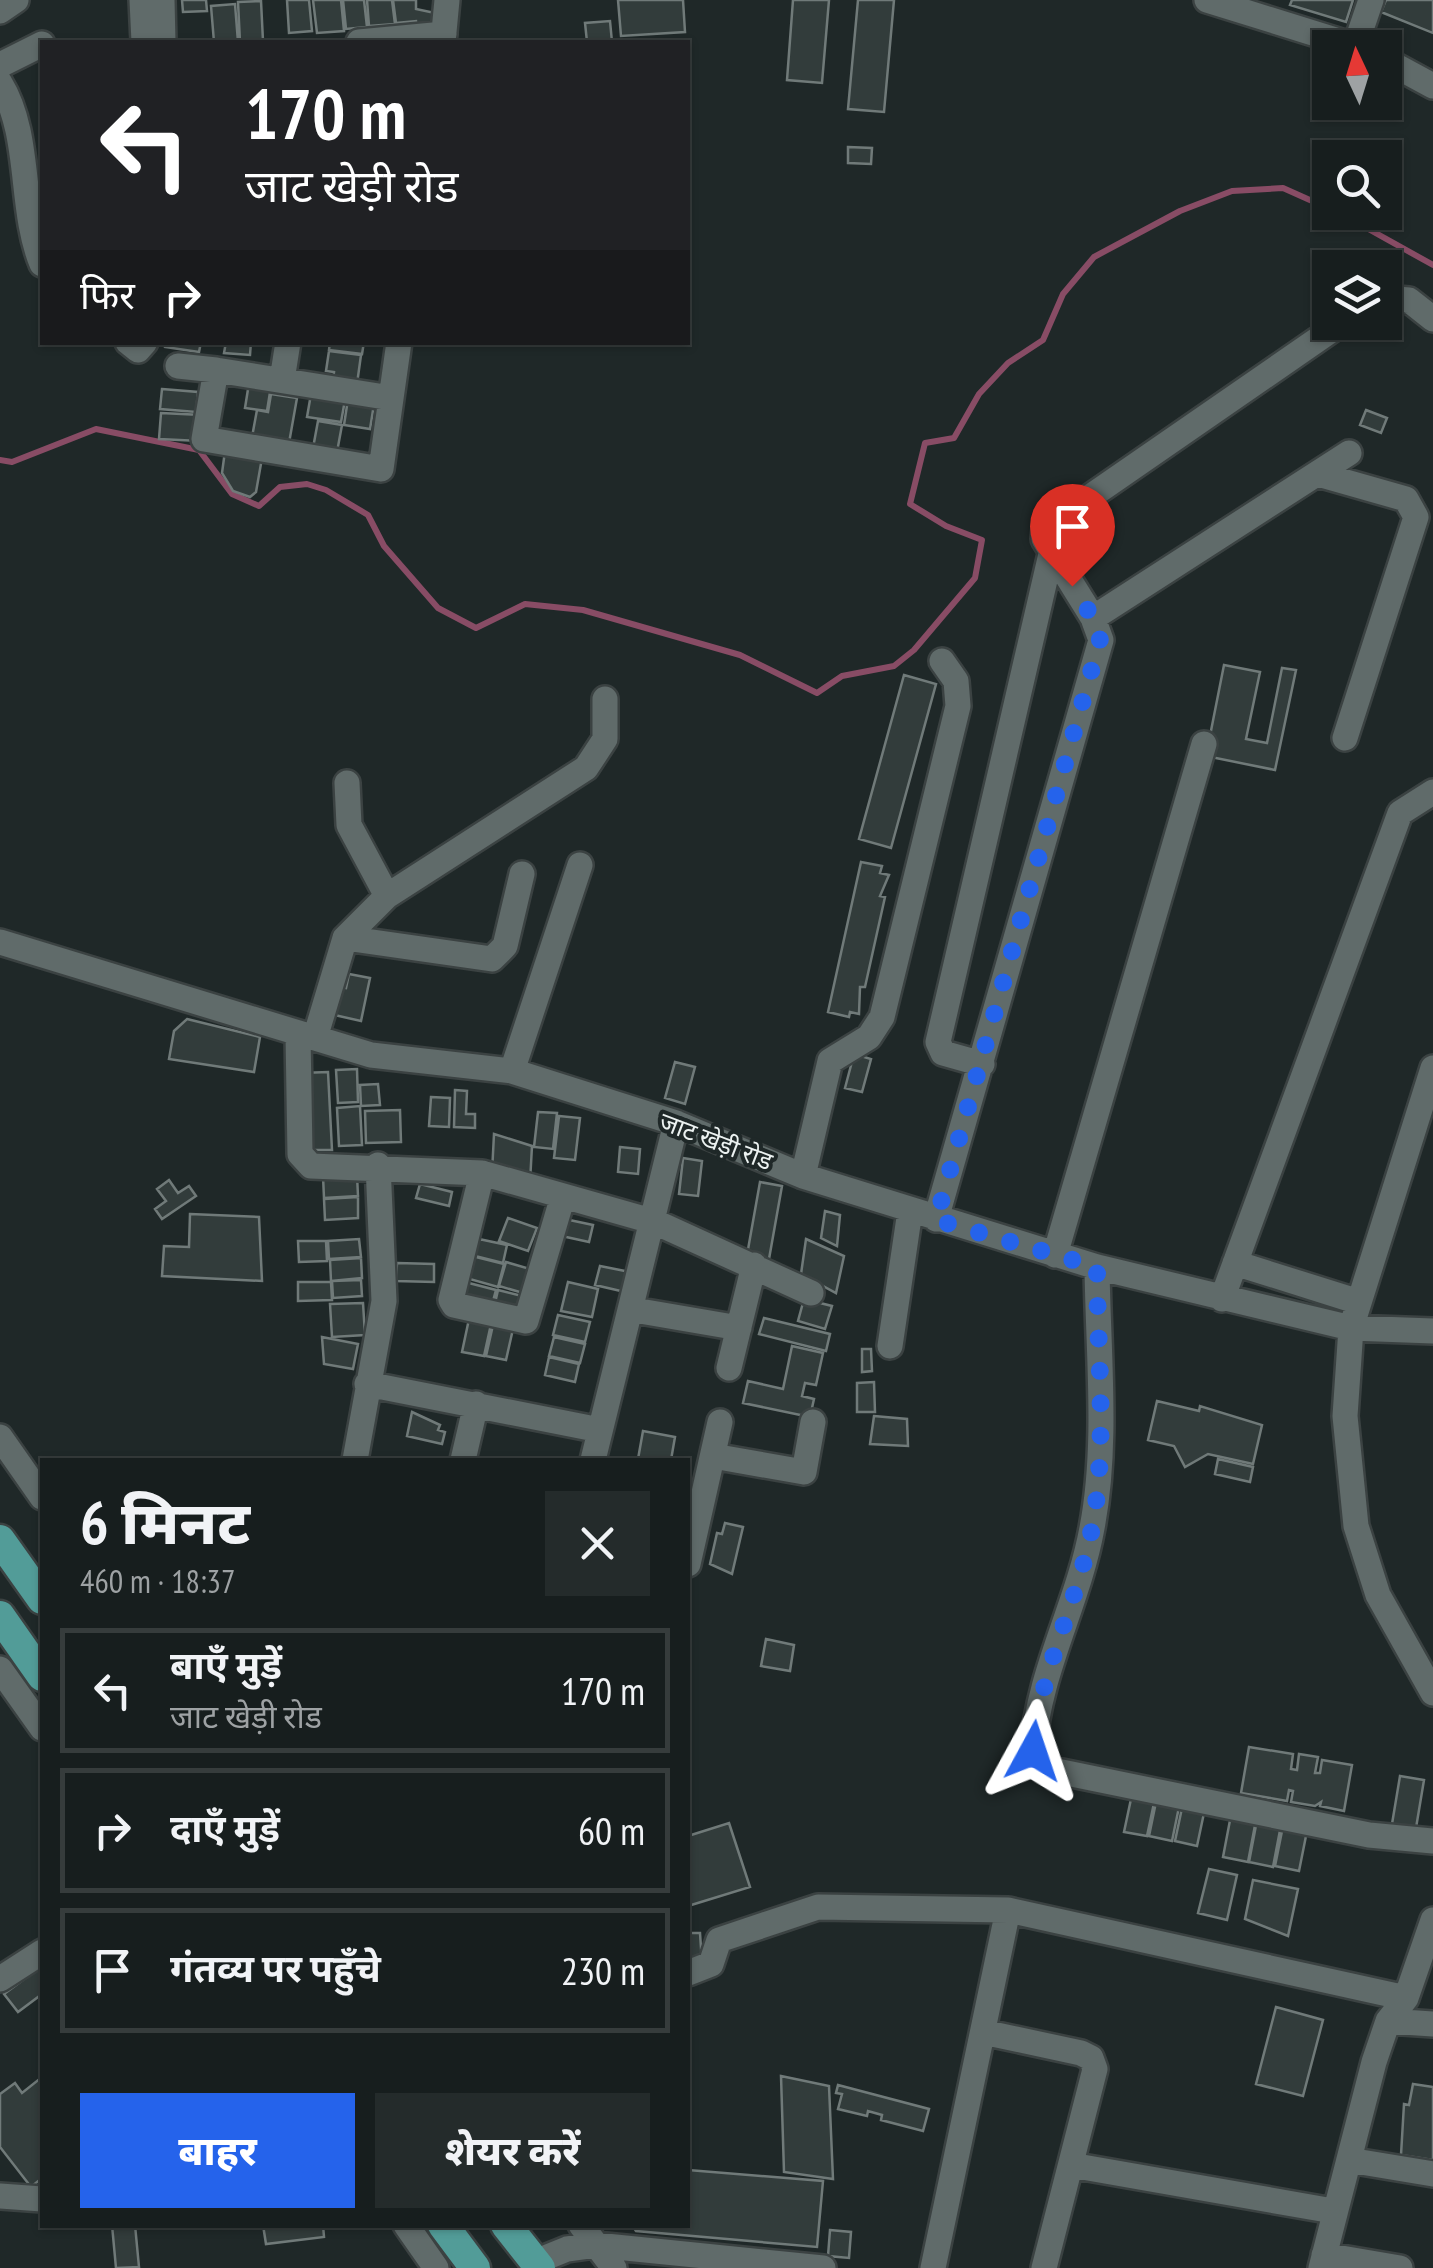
<!DOCTYPE html>
<html lang="hi">
<meta charset="utf-8">
<style>
:root{--surface:#171e1e;--page:#242b2b;--text:#f1f3f6;--muted:#9ea2a4;--line:#363c3c;--accent:#2563eb}
body{margin:0;font-family:"PT Sans Narrow","Noto Sans Devanagari",sans-serif;background:var(--page);color:var(--text);height:100vh;display:flex;flex-direction:column;font-size:38px;white-space:nowrap}
*{box-sizing:border-box;margin:0}
p{font-size:32px;color:var(--muted)}
.icon{flex:none;width:55px;height:55px;fill:none;stroke:currentColor;stroke-width:2;stroke-linecap:round;stroke-linejoin:round}
.map{position:relative;flex:1;overflow:hidden}
.drawer{position:absolute;left:40px;top:1458px;width:650px;height:770px;display:flex;flex-direction:column;background:var(--surface);border-radius:0px;box-shadow:0 2px 8px #0004,0 0 0 2px var(--line)}
.drawer>*{flex:none}
.top-card{position:absolute;left:40px;top:40px;width:650px;height:305px;border-radius:0px;box-shadow:0 2px 8px #0004,0 0 0 2px var(--line);background:#202124;color:#fff;overflow:hidden}
.needle{width:65px;rotate:356deg}
.tools{position:absolute;left:1312px;top:30px;display:grid;gap:20px}
.tools a{display:grid;place-items:center;width:90px;height:90px;border-radius:0px;background:var(--surface);box-shadow:0 2px 8px #0004,0 0 0 2px var(--line);font-size:50px}
.pin{position:absolute;display:grid;place-items:center;width:85px;height:85px;color:#fff;margin:-102px -42px;border-radius:50% 50% 50% 0;rotate:-45deg;box-shadow:0 0 10px #0007}
.pin .icon{rotate:45deg}
.me{position:absolute;width:110px;margin:-55px;rotate:5deg;stroke-linejoin:round;filter:drop-shadow(0 0 8px #0008)}
.turn{display:flex;align-items:center;gap:35px;height:210px;padding:0 40px;font-size:45px}
.turn .icon{width:130px;height:130px;stroke-width:2.5}
.turn b{display:block;font-size:70px;line-height:85px}
.then{display:flex;align-items:center;height:95px;padding:0 40px;background:#0003;gap:20px;font-size:38px}
.round{display:grid;place-items:center;flex:none;width:105px;height:105px;border-radius:0px;background:var(--page)}
.summary{display:flex;align-items:center;justify-content:space-between;height:170px;padding:0 40px}
h1{font-size:60px;font-weight:800;line-height:75px}
.action{display:flex;gap:20px;margin-top:auto;padding:20px 40px}
.action a{flex:1;height:115px;border-radius:0px;background:var(--accent);color:#fff;font-size:40px;font-weight:800;line-height:115px;text-align:center}
.action a+a{background:var(--page);color:var(--text)}
ul{padding:0;list-style:none}
li{display:flex;align-items:center;gap:30px;height:125px;margin:0 20px 15px;padding:0 20px;border:5px solid var(--line);border-radius:0px}
li div{flex:1}
li b{display:block;font-size:38px}
li em{font-style:normal}
.map>svg:first-child{display:block}
.lines{fill:none;stroke-linecap:round;stroke-linejoin:round}
.stream{stroke:#884c65;stroke-width:6}
.building{fill:#323c3b;stroke:#707a79;stroke-width:2.5}
.minor-casing{stroke:#3b4242;stroke-width:30}
.major-casing{stroke:#3b4242;stroke-width:35}
.minor{stroke:#606b6a;stroke-width:25}
.major{stroke:#529c98;stroke-width:30}
.route{stroke:#2563eb;stroke-width:18;stroke-dasharray:0 32.4}
.labels{text-anchor:middle;stroke-width:8;stroke-linejoin:round;paint-order:stroke}
.street-label{font-size:25px;fill:#ecf2f1;stroke:#1f2828}
</style>
<div class="map">
<svg width="1433" height="2268" viewBox="0 0 1433 2268">
<rect width="100%" height="100%" fill="#1f2828"/>
<g class="lines">
<path class="stream" d="M 1338,212 L 1433,265
M 0,460 L 12,462 L 96,429 L 199,450 L 232,494 L 259,506 L 280,487 L 307,484 L 326,490 L 368,515 L 384,546 L 438,608 L 476,628 L 525,604 L 583,610 L 740,655 L 817,693 L 842,676 L 894,666 L 914,650 L 975,578 L 982,540 L 946,526 L 910,504 L 925,443 L 954,438 L 979,394 L 1008,363 L 1043,340 L 1063,294 L 1094,257 L 1180,211 L 1232,191 L 1283,188 L 1330,209"/>
</g>
<path class="building" d="M 182,0 L 206,0 L 207,11 L 183,12 Z
M 287,0 L 309,0 L 312,31 L 289,33 Z
M 313,0 L 341,0 L 344,31 L 317,33 Z
M 343,0 L 364,0 L 367,27 L 346,29 Z
M 367,0 L 392,0 L 395,24 L 369,26 Z
M 393,0 L 416,0 L 416,9 L 435,13 L 436,31 L 417,33 L 416,21 L 396,23 Z
M 618,0 L 683,0 L 685,32 L 621,36 Z
M 793,0 L 829,0 L 822,83 L 787,80 Z
M 858,0 L 894,0 L 884,112 L 848,109 Z
M 1292,0 L 1353,0 L 1346,22 L 1290,5 Z
M 1386,0 L 1433,0 L 1433,33 L 1381,12 Z
M 261,1 L 263,41 L 240,42 L 238,2 Z
M 235,4 L 238,42 L 214,42 L 211,6 Z
M 610,21 L 612,42 L 587,42 L 585,23 Z
M 848,147 L 872,148 L 871,164 L 848,163 Z
M 165,342 L 201,342 L 199,352 L 165,347 Z
M 226,342 L 251,342 L 250,355 L 224,353 Z
M 330,342 L 364,342 L 362,354 L 329,350 Z
M 329,351 L 361,355 L 357,384 L 333,381 L 334,372 L 326,371 Z
M 249,383 L 271,386 L 267,411 L 245,408 Z
M 162,389 L 198,392 L 196,412 L 160,409 Z
M 271,394 L 297,398 L 289,443 L 252,437 L 257,410 L 268,412 Z
M 311,394 L 345,400 L 341,422 L 307,417 Z
M 348,399 L 374,404 L 370,429 L 344,425 Z
M 1366,410 L 1387,418 L 1381,433 L 1360,425 Z
M 161,413 L 202,415 L 200,441 L 159,439 Z
M 318,421 L 342,425 L 337,452 L 313,448 Z
M 225,451 L 262,458 L 256,492 L 250,497 L 233,491 L 222,473 Z
M 1224,665 L 1260,672 L 1246,739 L 1267,743 L 1282,668 L 1296,670 L 1275,770 L 1206,756 Z
M 904,675 L 936,684 L 891,848 L 859,839 Z
M 861,862 L 882,866 L 880,873 L 889,875 L 880,896 L 885,897 L 865,987 L 860,987 L 859,1014 L 850,1012 L 849,1017 L 828,1012 Z
M 349,974 L 370,978 L 361,1021 L 330,1014 L 336,986 L 346,988 Z
M 187,1019 L 260,1037 L 254,1072 L 169,1059 L 174,1031 Z
M 854,1054 L 871,1059 L 862,1092 L 845,1088 Z
M 675,1062 L 695,1067 L 685,1104 L 665,1098 Z
M 357,1069 L 358,1102 L 338,1103 L 336,1070 Z
M 328,1072 L 332,1150 L 312,1150 L 312,1106 L 302,1106 L 301,1073 Z
M 378,1084 L 380,1105 L 361,1106 L 360,1085 Z
M 455,1090 L 467,1091 L 466,1114 L 475,1114 L 475,1128 L 454,1127 Z
M 431,1097 L 450,1098 L 449,1127 L 429,1126 Z
M 360,1106 L 362,1145 L 339,1146 L 337,1108 Z
M 400,1110 L 401,1142 L 366,1143 L 365,1111 Z
M 538,1112 L 557,1113 L 553,1149 L 534,1147 Z
M 559,1116 L 580,1118 L 575,1160 L 554,1158 Z
M 494,1134 L 532,1146 L 530,1182 L 492,1173 Z
M 620,1147 L 640,1149 L 638,1174 L 618,1172 Z
M 683,1158 L 702,1161 L 698,1196 L 679,1194 Z
M 357,1175 L 358,1196 L 324,1198 L 323,1176 Z
M 169,1180 L 178,1193 L 189,1186 L 196,1196 L 162,1219 L 155,1209 L 166,1201 L 157,1189 Z
M 760,1182 L 782,1186 L 769,1259 L 747,1255 Z
M 420,1184 L 452,1192 L 449,1206 L 416,1198 Z
M 358,1197 L 358,1218 L 325,1220 L 324,1199 Z
M 825,1211 L 840,1215 L 837,1246 L 821,1238 Z
M 190,1214 L 259,1217 L 262,1281 L 162,1276 L 164,1246 L 189,1247 Z
M 508,1218 L 537,1228 L 528,1251 L 499,1241 Z
M 560,1218 L 593,1225 L 589,1242 L 557,1235 Z
M 359,1239 L 361,1257 L 329,1259 L 328,1241 Z
M 479,1239 L 507,1245 L 503,1263 L 475,1256 Z
M 806,1239 L 844,1256 L 836,1293 L 801,1274 Z
M 298,1241 L 326,1241 L 327,1261 L 299,1262 Z
M 472,1256 L 504,1264 L 498,1287 L 466,1278 Z
M 361,1258 L 362,1278 L 331,1281 L 330,1260 Z
M 506,1262 L 537,1271 L 530,1295 L 499,1286 Z
M 397,1263 L 434,1264 L 434,1282 L 396,1281 Z
M 600,1266 L 630,1272 L 625,1292 L 595,1285 Z
M 361,1280 L 362,1296 L 333,1298 L 332,1281 Z
M 298,1282 L 331,1282 L 332,1300 L 298,1301 Z
M 465,1282 L 496,1290 L 490,1312 L 459,1304 Z
M 568,1282 L 598,1289 L 592,1317 L 561,1311 Z
M 498,1290 L 530,1298 L 524,1320 L 493,1312 Z
M 804,1299 L 832,1306 L 825,1329 L 798,1321 Z
M 363,1303 L 365,1335 L 332,1337 L 330,1304 Z
M 558,1315 L 590,1322 L 585,1342 L 553,1335 Z
M 764,1318 L 830,1334 L 826,1351 L 759,1334 Z
M 469,1319 L 491,1324 L 484,1356 L 462,1352 Z
M 493,1325 L 513,1329 L 506,1360 L 486,1356 Z
M 322,1337 L 358,1344 L 353,1369 L 324,1364 Z
M 554,1337 L 585,1344 L 580,1363 L 549,1356 Z
M 792,1346 L 823,1353 L 816,1385 L 805,1383 L 802,1396 L 814,1399 L 810,1417 L 743,1403 L 748,1381 L 783,1389 Z
M 862,1349 L 871,1349 L 872,1371 L 862,1372 Z
M 549,1357 L 579,1364 L 575,1382 L 545,1375 Z
M 874,1382 L 875,1412 L 857,1412 L 857,1383 Z
M 1157,1401 L 1199,1411 L 1200,1406 L 1262,1425 L 1253,1464 L 1208,1454 L 1185,1467 L 1174,1446 L 1148,1440 Z
M 412,1412 L 440,1425 L 438,1430 L 445,1432 L 442,1444 L 407,1436 Z
M 874,1416 L 907,1419 L 908,1446 L 870,1444 Z
M 643,1431 L 675,1437 L 671,1460 L 638,1459 Z
M 1218,1459 L 1253,1467 L 1250,1482 L 1215,1474 Z
M 725,1523 L 743,1527 L 732,1574 L 710,1564 L 717,1533 L 722,1534 Z
M 766,1639 L 794,1645 L 790,1671 L 761,1666 Z
M 1249,1747 L 1293,1754 L 1291,1769 L 1297,1770 L 1299,1754 L 1318,1757 L 1315,1773 L 1320,1773 L 1322,1760 L 1352,1765 L 1344,1811 L 1320,1806 L 1321,1802 L 1315,1806 L 1291,1802 L 1293,1791 L 1289,1790 L 1287,1801 L 1241,1793 Z
M 1400,1776 L 1424,1780 L 1415,1834 L 1391,1830 Z
M 1131,1799 L 1154,1803 L 1147,1836 L 1124,1832 Z
M 1156,1802 L 1179,1807 L 1172,1841 L 1149,1836 Z
M 1182,1808 L 1204,1813 L 1197,1846 L 1175,1841 Z
M 1231,1815 L 1256,1820 L 1248,1862 L 1223,1857 Z
M 1257,1820 L 1281,1825 L 1273,1867 L 1249,1862 Z
M 729,1823 L 750,1887 L 688,1906 L 688,1836 Z
M 1283,1826 L 1307,1831 L 1299,1871 L 1275,1866 Z
M 1209,1869 L 1237,1875 L 1227,1920 L 1198,1913 Z
M 1253,1880 L 1298,1889 L 1288,1936 L 1245,1919 Z
M 688,1933 L 700,1933 L 702,1963 L 688,1964 Z
M 42,1966 L 42,1994 L 18,2012 L 4,1994 Z
M 1276,2007 L 1323,2020 L 1303,2096 L 1256,2084 Z
M 781,2076 L 829,2086 L 833,2179 L 784,2172 Z
M 42,2077 L 42,2178 L 31,2187 L 0,2147 L 0,2094 L 15,2083 L 22,2093 Z
M 1413,2084 L 1433,2087 L 1433,2160 L 1401,2155 L 1404,2104 L 1409,2105 Z
M 838,2085 L 929,2109 L 923,2131 L 881,2120 L 882,2115 L 868,2111 L 867,2116 L 838,2109 L 842,2094 L 836,2093 Z
M 688,2170 L 823,2181 L 817,2247 L 636,2231 L 632,2225 L 688,2225 Z
M 112,2225 L 135,2225 L 139,2267 L 116,2268 Z
M 263,2225 L 323,2225 L 324,2237 L 266,2244 Z
M 830,2230 L 851,2232 L 849,2258 L 828,2256 Z"/>
<g class="lines">
<g class="minor-casing">
<path id="minor" d="M 142,0 L 144,42
M 162,0 L 163,42
M 1207,0 L 1361,48
M 0,11 L 16,0
M 359,42 L 444,34
M 443,42 L 447,0
M 1356,44 L 1371,0
M 1385,60 L 1433,86
M 0,65 L 42,44
M 0,83 C 32,135 19,209 42,264
M 1385,298 L 1409,300 L 1433,319
M 128,342 L 138,350 L 145,342
M 178,366 L 216,370
M 282,380 L 288,342
M 391,398 L 216,370 L 204,439 L 381,469 L 399,342
M 1318,474 L 1406,499 L 1416,517 L 1345,738
M 1093,618 L 1349,453
M 347,783 L 349,825 L 387,896
M 345,938 L 492,959 L 505,946 L 522,874
M 0,942 L 371,1055 L 512,1071 L 676,1123 L 803,1176 L 1097,1267 L 1351,1328 L 1433,1331
M 298,1034 L 300,1154 L 311,1166 L 482,1173 L 655,1222 L 811,1293
M 315,1038 L 345,938 L 387,896 L 586,768 L 605,739 L 605,699
M 982,1064 L 943,1053 L 938,1042 L 1051,554
M 1433,1068 L 1351,1328 L 1345,1416 L 1356,1526 L 1378,1595 L 1433,1693
M 512,1071 L 580,865
M 482,1173 L 451,1300 L 454,1305 L 526,1321 L 563,1196
M 803,1176 L 830,1061 L 869,1037 L 882,1017 L 958,706 L 956,681 L 942,661
M 936,1219 L 1101,640 L 1093,618 L 1044,539 L 1045,528 L 1343,322
M 1055,1255 L 1204,744
M 1235,1263 L 1359,1302
M 1097,1267 C 1098,1353 1108,1444 1092,1528 C 1078,1605 1038,1672 1033,1751 L 1052,1770 L 1369,1835 L 1433,1841
M 1222,1299 L 1400,813 L 1433,792
M 634,1310 L 739,1328
M 890,1346 L 910,1211
M 729,1368 L 754,1265
M 367,1384 L 600,1430
M 0,1437 L 42,1497
M 713,1456 L 804,1472 L 813,1422
M 355,1460 L 384,1301 L 378,1165
M 463,1460 L 476,1404
M 593,1460 L 676,1123
M 688,1564 L 720,1422
M 0,1669 L 42,1728
M 688,1973 L 711,1964 L 719,1940 L 818,1907 L 1008,1910
M 0,1979 L 42,1952
M 1388,2021 L 1433,2024
M 983,2032 L 1081,2053 L 1091,2058 L 1095,2069 L 1044,2268
M 1349,2160 L 1433,2174
M 1071,2165 L 1333,2211
M 0,2196 L 42,2199
M 406,2225 L 436,2268
M 581,2225 L 614,2268
M 1324,2255 L 1400,2268
M 535,2262 L 567,2249 L 596,2245 L 823,2268
M 933,2268 L 1008,1910 L 1406,1998
M 1321,2268 L 1374,2062 L 1388,2021 L 1406,1998 L 1433,1920"/>
</g>
<g class="major-casing">
<path id="major" d="M 0,1540 L 42,1599
M 0,1616 L 42,1676
M 443,2225 L 475,2268
M 506,2225 L 540,2268"/>
</g>
<use href="#minor" class="minor"/>
<use href="#major" class="major"/>
</g>
<g class="lines">
<path class="route" d="M 1033,1751 C 1039,1672 1077,1605 1092,1528 C 1108,1444 1097,1353 1097,1267 L 936,1220 L 1100,640 L 1093,618 L 1072,586"/>
</g>
<g class="labels">
<g class="street-label">
<text transform="translate(716 1141) rotate(21)" y="9">जाट खेड़ी रोड</text>
</g>
</g>
</svg>
<div class="tools">
<a><svg class="needle" viewBox="-14 -14 28 28"><path d="M0-13l5 13h-10z" fill="#e53935"/><path d="M0 13l5-13h-10z" fill="#9ea2a4"/></svg></a>
<a><svg class="icon" aria-label="search" viewBox="0 0 24 24"><circle cx="10" cy="10" r="6"/><path d="M15 15l6 6"/></svg></a>
<a><svg class="icon" aria-label="layers" viewBox="0 0 24 24"><path d="M12 4l9 5-9 5-9-5zM3 14l9 5 9-5"/></svg></a>
</div>
<div class="pin" style="left:1072px;top:586px;background:#d93025"><svg class="icon" aria-label="arrive" viewBox="0 0 24 24"><path d="M6 21V4h12l-3 4 3 4H6"/></svg></div>
<svg class="me" style="left:1033px;top:1751px" viewBox="-20 -20 40 40"><path d="M0-17L14 15 0 8-14 15z" fill="#2563eb" stroke="#fff" stroke-width="4"/></svg>
<div class="top-card">
<div class="turn"><svg class="icon" aria-label="left" viewBox="0 0 24 24"><path d="M17 20v-9H6M10 6l-5 5 5 5"/></svg><div><b>170 m</b>जाट खेड़ी रोड</div></div>
<div class="then">फिर<svg class="icon" aria-label="right" viewBox="0 0 24 24"><path d="M7 20v-9h11M14 6l5 5-5 5"/></svg></div>
</div>
<section class="drawer">
<div class="summary"><div><h1>6 मिनट</h1><p>460 m · 18:37</p></div><a class="round"><svg class="icon" aria-label="close" viewBox="0 0 24 24"><path d="M6 6l12 12M18 6L6 18"/></svg></a></div>
<ul>
<li><svg class="icon" aria-label="left" viewBox="0 0 24 24"><path d="M17 20v-9H6M10 6l-5 5 5 5"/></svg><div><b>बाएँ मुड़ें</b><p>जाट खेड़ी रोड</p></div><em>170 m</em></li>
<li><svg class="icon" aria-label="right" viewBox="0 0 24 24"><path d="M7 20v-9h11M14 6l5 5-5 5"/></svg><div><b>दाएँ मुड़ें</b></div><em>60 m</em></li>
<li><svg class="icon" aria-label="arrive" viewBox="0 0 24 24"><path d="M6 21V4h12l-3 4 3 4H6"/></svg><div><b>गंतव्य पर पहुँचे</b></div><em>230 m</em></li>
</ul>
<div class="action"><a>बाहर</a><a>शेयर करें</a></div>
</section>
</div>
